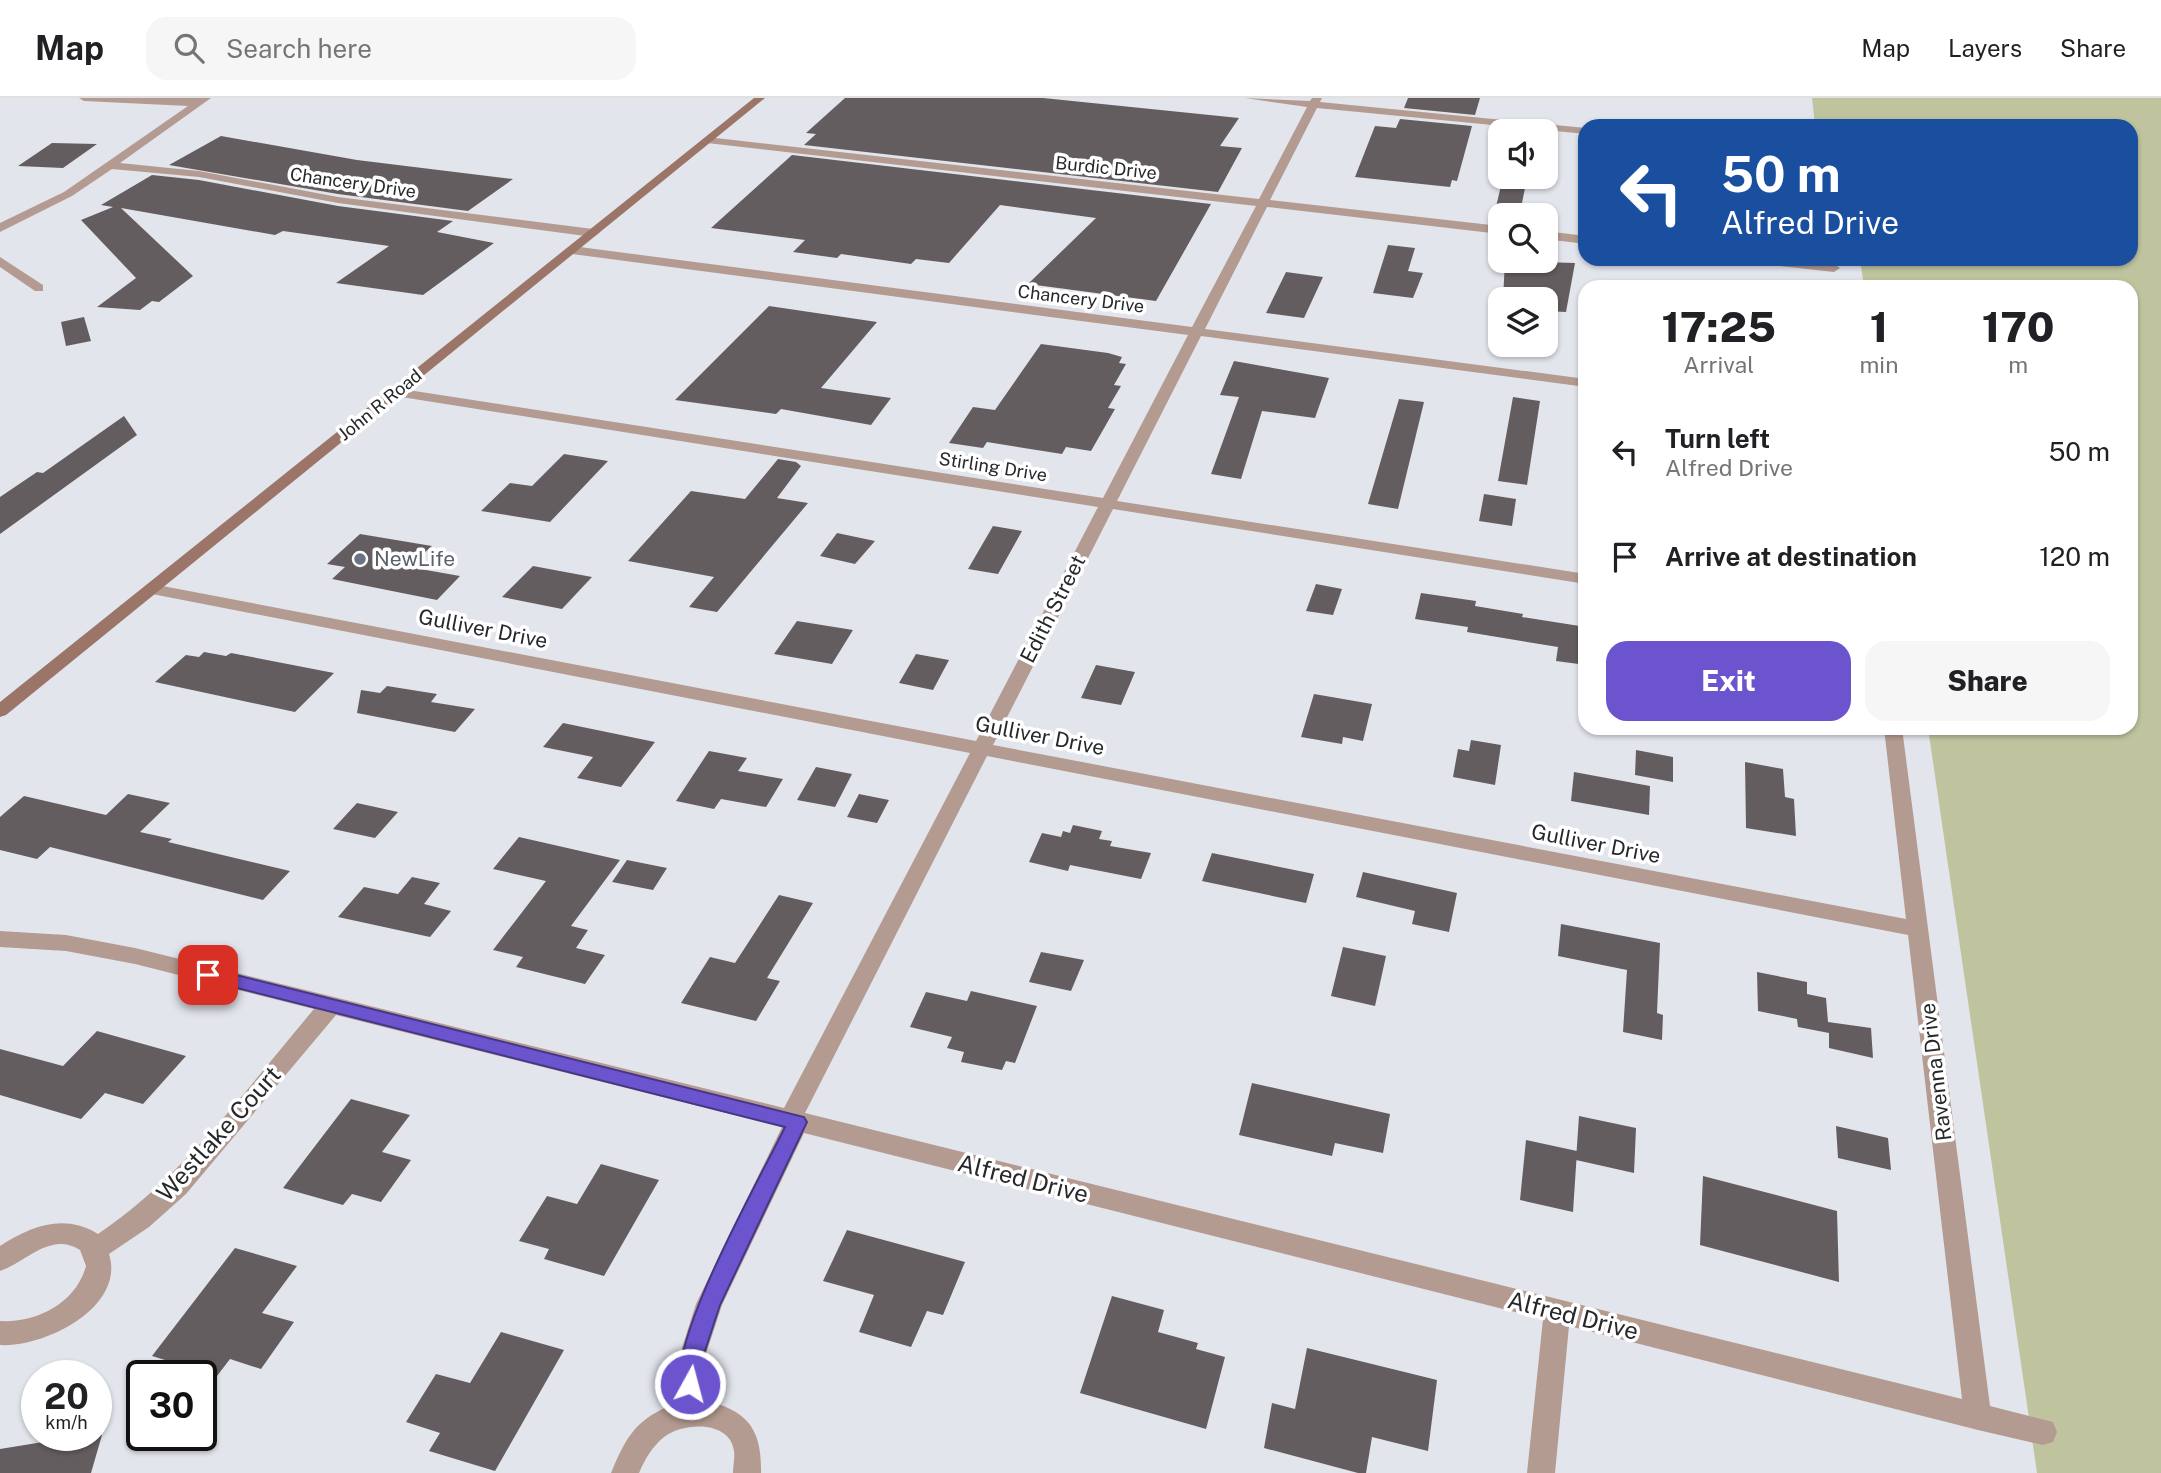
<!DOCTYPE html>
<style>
:root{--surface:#fff;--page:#f6f6f6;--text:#202124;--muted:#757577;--line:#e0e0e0;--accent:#6b54ce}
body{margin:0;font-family:"Public Sans",sans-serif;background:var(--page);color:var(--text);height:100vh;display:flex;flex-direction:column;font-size:26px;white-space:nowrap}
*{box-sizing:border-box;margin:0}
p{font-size:23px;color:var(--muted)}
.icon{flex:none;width:38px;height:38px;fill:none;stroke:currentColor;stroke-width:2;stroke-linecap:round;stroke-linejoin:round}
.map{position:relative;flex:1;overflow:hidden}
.side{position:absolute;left:1578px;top:182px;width:560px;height:455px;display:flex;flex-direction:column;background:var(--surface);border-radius:21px;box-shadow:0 2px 5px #0004}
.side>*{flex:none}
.guide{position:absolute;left:1578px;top:21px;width:560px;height:147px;border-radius:21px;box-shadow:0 2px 5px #0004;background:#1a4fa0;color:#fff;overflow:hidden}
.tools{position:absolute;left:1488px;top:21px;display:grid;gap:14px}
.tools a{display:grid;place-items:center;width:70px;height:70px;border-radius:14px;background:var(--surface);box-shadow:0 2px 5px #0004;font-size:35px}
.speed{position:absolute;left:21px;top:1262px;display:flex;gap:14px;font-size:35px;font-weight:700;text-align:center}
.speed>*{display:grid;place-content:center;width:91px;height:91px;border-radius:50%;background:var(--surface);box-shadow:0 2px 5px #0004;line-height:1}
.speed small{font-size:18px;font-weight:400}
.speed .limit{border:4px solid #111;border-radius:10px;background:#fff;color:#111}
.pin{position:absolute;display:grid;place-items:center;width:60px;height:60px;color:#fff;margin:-30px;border-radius:14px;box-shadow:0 4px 10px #0006}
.me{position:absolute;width:77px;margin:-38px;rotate:7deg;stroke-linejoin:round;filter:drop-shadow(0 0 5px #0008)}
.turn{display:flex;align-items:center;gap:24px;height:147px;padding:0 28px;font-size:32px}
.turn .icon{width:91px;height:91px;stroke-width:2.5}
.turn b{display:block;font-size:49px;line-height:60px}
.eta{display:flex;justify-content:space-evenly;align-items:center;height:119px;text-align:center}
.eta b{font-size:42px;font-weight:800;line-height:49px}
.action{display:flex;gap:14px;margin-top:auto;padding:14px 28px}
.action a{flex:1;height:80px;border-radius:21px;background:var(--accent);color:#fff;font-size:28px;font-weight:800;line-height:80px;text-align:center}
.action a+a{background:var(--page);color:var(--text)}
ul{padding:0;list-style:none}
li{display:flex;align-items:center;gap:21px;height:105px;padding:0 28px}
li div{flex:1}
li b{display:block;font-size:26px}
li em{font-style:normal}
header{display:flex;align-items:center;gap:42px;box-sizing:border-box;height:98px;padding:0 35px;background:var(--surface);border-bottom:2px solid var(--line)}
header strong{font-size:33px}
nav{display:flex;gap:38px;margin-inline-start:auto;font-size:24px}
.search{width:490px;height:63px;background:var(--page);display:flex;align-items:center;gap:18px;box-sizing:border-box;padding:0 24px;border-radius:21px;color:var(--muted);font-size:26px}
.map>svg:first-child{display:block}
.green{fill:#bfc49f}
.building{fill:#645d60}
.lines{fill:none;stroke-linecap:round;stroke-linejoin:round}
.minor{fill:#b49b91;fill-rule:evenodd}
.secondary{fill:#9b7668;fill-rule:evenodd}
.route{fill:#6b54ce;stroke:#463786;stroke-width:2}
.worship-dot{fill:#6b7280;stroke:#fff;stroke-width:2.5}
.labels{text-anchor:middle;stroke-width:7;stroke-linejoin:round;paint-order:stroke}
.far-street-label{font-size:18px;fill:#27282b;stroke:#fff}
.worship-label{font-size:21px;fill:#5b616d;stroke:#fff;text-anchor:start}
.street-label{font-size:21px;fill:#27282b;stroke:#fff}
.near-street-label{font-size:24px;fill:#27282b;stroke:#fff}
</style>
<header>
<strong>Map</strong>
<div class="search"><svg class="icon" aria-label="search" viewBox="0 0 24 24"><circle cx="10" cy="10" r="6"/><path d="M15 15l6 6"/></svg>Search here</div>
<nav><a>Map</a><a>Layers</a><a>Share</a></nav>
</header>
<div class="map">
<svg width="2161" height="1375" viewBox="0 0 2161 1375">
<rect width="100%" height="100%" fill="#e3e5ed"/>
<path class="green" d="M 1812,0 L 2161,0 L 2161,1375 L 2037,1375 L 1928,630 L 2132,630 L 2132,189 L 1864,189 L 1860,161 L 2132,161 L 2132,28 L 1815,28 Z"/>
<path class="building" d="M 845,0 L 1043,0 L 1239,20 L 1220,48 L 1242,50 L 1218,94 L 804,47 L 816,36 L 806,35 Z
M 1408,0 L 1480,0 L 1475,17 L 1404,10 Z
M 1400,21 L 1472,28 L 1457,83 L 1452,82 L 1450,89 L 1355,79 L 1375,28 L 1396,30 Z
M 221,38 L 357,62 L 513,81 L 468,113 L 338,96 L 169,67 Z
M 52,45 L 97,46 L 63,70 L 18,68 Z
M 792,57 L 1211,106 L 1156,203 L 1028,186 L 1096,120 L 1000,107 L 949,165 L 916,161 L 911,166 L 841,156 L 837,160 L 793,154 L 805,142 L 711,130 Z
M 152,77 L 199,82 L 338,108 L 453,123 L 437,134 L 494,145 L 423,197 L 336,185 L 389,148 L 283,133 L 275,137 L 121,110 L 193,178 L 159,204 L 152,203 L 140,212 L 97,209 L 136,180 L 81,122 L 113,109 L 101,107 Z
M 1503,79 L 1527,80 L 1520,115 L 1495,113 Z
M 1388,147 L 1415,150 L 1408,173 L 1423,175 L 1413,200 L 1373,195 Z
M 1505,163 L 1575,165 L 1566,214 L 1545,213 L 1545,201 L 1503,201 Z
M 1286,174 L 1323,179 L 1304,220 L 1266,215 Z
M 769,208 L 877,224 L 821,290 L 891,300 L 871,327 L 781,311 L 776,316 L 675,302 Z
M 84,219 L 91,243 L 66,248 L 61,224 Z
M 1041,246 L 1108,255 L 1122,259 L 1119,265 L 1126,266 L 1114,287 L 1121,288 L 1108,310 L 1115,311 L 1091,353 L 1066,349 L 1062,356 L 987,344 L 983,350 L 949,345 L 973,309 L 995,312 Z
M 1234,263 L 1329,280 L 1315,320 L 1262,313 L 1241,381 L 1211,376 L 1239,299 L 1220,297 Z
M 1513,299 L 1540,303 L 1527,387 L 1498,383 Z
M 1399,301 L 1424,304 L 1398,411 L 1368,406 Z
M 124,318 L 137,337 L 0,436 L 0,399 L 37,374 L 43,375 Z
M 564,356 L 608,363 L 550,424 L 481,413 L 510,385 L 532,388 Z
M 778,361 L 796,364 L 801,368 L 777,400 L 808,405 L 717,514 L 689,509 L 714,479 L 628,463 L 691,393 L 745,401 Z
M 1484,396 L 1516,401 L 1512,428 L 1479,423 Z
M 993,428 L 1022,433 L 998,476 L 968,471 Z
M 837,435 L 875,443 L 855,466 L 820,458 Z
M 360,436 L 432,448 L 409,469 L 460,478 L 437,502 L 332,481 L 345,469 L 327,466 Z
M 533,468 L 592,479 L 562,511 L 502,499 Z
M 1316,486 L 1342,491 L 1333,517 L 1306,513 Z
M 1421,495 L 1476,503 L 1475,508 L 1523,516 L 1522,519 L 1586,529 L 1586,567 L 1556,563 L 1558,549 L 1467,534 L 1468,529 L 1415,521 Z
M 797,523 L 853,532 L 832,566 L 774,556 Z
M 204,554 L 226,558 L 231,555 L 334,575 L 295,614 L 155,584 L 186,557 L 199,559 Z
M 916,556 L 949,562 L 933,592 L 899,585 Z
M 1096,567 L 1135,574 L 1121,607 L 1081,600 Z
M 387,588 L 437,596 L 431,604 L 475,611 L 455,634 L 357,615 L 361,592 L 380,595 Z
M 1314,596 L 1372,606 L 1363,643 L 1343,639 L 1342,646 L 1301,639 Z
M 563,625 L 655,644 L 621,689 L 577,680 L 593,659 L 543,649 Z
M 1471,642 L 1501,647 L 1495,687 L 1453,679 L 1458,651 L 1469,653 Z
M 1636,652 L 1673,659 L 1673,684 L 1635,677 Z
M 709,653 L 747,660 L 738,673 L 783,681 L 766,709 L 721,701 L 714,711 L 676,703 Z
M 1745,664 L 1783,671 L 1785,699 L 1794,701 L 1796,738 L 1746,730 Z
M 816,669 L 852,676 L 835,709 L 797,702 Z
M 1574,674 L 1650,688 L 1649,717 L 1571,703 Z
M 128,696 L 170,705 L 140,734 L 172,741 L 168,744 L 290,773 L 263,802 L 50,749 L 37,761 L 0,752 L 0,719 L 24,698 L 106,717 Z
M 859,696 L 889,702 L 877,725 L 847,719 Z
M 357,705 L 398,714 L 375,740 L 333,731 Z
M 1073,727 L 1102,733 L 1099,741 L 1112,743 L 1110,748 L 1151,755 L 1141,781 L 1070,767 L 1068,773 L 1029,764 L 1042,735 L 1061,739 L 1063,733 L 1070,735 Z
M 519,739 L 620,762 L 571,828 L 588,832 L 576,850 L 605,857 L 585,886 L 516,869 L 523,859 L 493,852 L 546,783 L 493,771 Z
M 1212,755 L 1314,776 L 1306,805 L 1202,783 Z
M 627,762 L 667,770 L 653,792 L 612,784 Z
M 1363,774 L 1457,795 L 1449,834 L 1412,826 L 1415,813 L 1356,799 Z
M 412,779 L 440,785 L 424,806 L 451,813 L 430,839 L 338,819 L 364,789 L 398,796 Z
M 779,797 L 813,805 L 767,880 L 780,883 L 756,923 L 681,905 L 710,859 L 735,865 Z
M 1561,826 L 1660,845 L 1657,915 L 1663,917 L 1662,942 L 1623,934 L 1627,872 L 1558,858 Z
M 1343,849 L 1386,858 L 1375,908 L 1331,898 Z
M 1041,854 L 1084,862 L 1071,893 L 1029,884 Z
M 1757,874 L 1807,884 L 1807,896 L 1826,900 L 1828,924 L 1871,930 L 1873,960 L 1829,950 L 1829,935 L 1798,929 L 1797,921 L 1758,913 Z
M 971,893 L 1037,908 L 1015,965 L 1006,963 L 1002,972 L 961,964 L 964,954 L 947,950 L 952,939 L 910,929 L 926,894 L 967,903 Z
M 97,933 L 186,958 L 143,1006 L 105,995 L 81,1021 L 0,997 L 0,951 L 63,968 Z
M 1252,985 L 1390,1016 L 1383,1055 L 1335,1045 L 1332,1058 L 1239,1037 Z
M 351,1001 L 410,1017 L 382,1054 L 411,1062 L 381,1104 L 352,1096 L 343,1107 L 283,1090 Z
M 1579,1018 L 1636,1030 L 1634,1075 L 1576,1062 Z
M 1836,1028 L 1888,1040 L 1891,1072 L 1838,1060 Z
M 1526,1042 L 1577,1053 L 1573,1114 L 1520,1102 Z
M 601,1066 L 659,1082 L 604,1178 L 544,1161 L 549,1151 L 519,1143 L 547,1098 L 577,1106 Z
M 1703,1078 L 1837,1113 L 1839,1184 L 1700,1147 Z
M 847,1132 L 965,1164 L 943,1217 L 927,1213 L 911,1249 L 859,1234 L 874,1197 L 823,1183 Z
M 235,1150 L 297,1168 L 262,1215 L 294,1224 L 261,1271 L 230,1261 L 217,1278 L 152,1258 Z
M 1112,1198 L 1164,1212 L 1158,1234 L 1198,1245 L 1196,1251 L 1225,1259 L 1206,1331 L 1080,1295 Z
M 501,1234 L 564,1252 L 495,1373 L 429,1353 L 440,1335 L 406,1324 L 436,1276 L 470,1285 Z
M 1307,1250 L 1437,1282 L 1428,1353 L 1372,1339 L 1366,1375 L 1358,1375 L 1264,1350 L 1272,1305 L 1295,1311 Z
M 45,1337 L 102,1337 L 91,1375 L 0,1375 L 0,1351 L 43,1344 Z"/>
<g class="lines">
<path class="minor" d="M 79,0 L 211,0 L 120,65 L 199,73 L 338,99 L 593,131 L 599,135 L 593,139 L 338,105 L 199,79 L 112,71 L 72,98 L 0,134 L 0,125 L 64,94 L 188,8 L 84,3 Z
M 1245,0 L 1310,3 L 1312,0 L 1322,0 L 1320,4 L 1586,30 L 1586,36 L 1317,10 L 1270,102 L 1500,128 L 1500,136 L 1267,109 L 1205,231 L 1586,281 L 1586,289 L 1201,238 L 1117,403 L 1586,476 L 1586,486 L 1113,411 L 993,647 L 1906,821 L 1884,630 L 1902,630 L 1990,1308 L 2053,1324 L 2057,1334 L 2053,1344 L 2043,1347 L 1978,1332 L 1569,1228 L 1555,1375 L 1527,1375 L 1543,1221 L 804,1035 L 722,1207 L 705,1259 L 703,1302 C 747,1312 762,1330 761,1375 L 733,1375 C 733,1368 735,1360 734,1353 C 730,1322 683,1324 664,1339 C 652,1349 645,1361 639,1375 L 611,1375 C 627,1337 636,1321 676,1305 L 679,1259 L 696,1206 L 782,1029 L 336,917 L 186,1096 L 149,1129 L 109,1156 C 126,1210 43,1250 0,1247 L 0,1223 C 37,1225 76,1205 86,1168 L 80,1152 C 51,1133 26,1164 0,1173 L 0,1148 C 31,1128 64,1115 98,1136 C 185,1077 247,990 314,911 L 135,866 L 66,853 L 0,849 L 0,833 L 66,837 L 135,850 L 784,1010 L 970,655 L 152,496 L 146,495 L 144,491 L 146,487 L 152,486 L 976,643 L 1098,409 L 395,298 L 388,294 L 395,290 L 1103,400 L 1188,237 L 572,156 L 566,152 L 572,148 L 1192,229 L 1256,108 L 707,45 L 702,42 L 707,39 L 1259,101 L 1307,9 ZM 987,658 L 1908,837 L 1962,1301 L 805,1015 Z
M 1545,133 L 1586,138 L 1586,146 L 1545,141 Z
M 0,159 L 43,187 L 43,193 L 35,193 L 0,169 Z
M 1748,161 L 1834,166 L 1840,170 L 1834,174 L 1754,165 Z"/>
<path class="secondary" d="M 754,0 L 765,0 L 6,617 L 0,619 L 0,604 Z"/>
</g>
<path class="route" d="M 208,870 L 804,1019 L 807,1024 L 720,1207 L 703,1259 L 698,1294 L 690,1297 L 682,1294 C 663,1249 762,1077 785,1029 L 202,881 L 199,877 Z"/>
<circle class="worship-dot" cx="360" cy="461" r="7"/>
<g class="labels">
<g class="far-street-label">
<text transform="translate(1106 70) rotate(6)" y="6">Burdic Drive</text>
<text transform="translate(353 85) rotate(8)" y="6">Chancery Drive</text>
<text transform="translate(1081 201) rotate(7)" y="6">Chancery Drive</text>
<text transform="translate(380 307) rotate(-39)" y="6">John R Road</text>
<text transform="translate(993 369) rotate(9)" y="6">Stirling Drive</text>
</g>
<g class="worship-label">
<text x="374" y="468">NewLife</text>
</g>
<g class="street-label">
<text transform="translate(1053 511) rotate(-63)" y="7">Edith Street</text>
<text transform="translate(483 531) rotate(11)" y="7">Gulliver Drive</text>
<text transform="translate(1040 638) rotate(11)" y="7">Gulliver Drive</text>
<text transform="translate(1596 746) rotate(11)" y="7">Gulliver Drive</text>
<text transform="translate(1936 974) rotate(-97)" y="7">Ravenna Drive</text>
</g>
<g class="near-street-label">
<text transform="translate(219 1036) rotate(-48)" y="8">Westlake Court</text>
<text transform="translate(1023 1081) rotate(14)" y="8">Alfred Drive</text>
<text transform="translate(1573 1218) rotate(14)" y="8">Alfred Drive</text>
</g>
</g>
</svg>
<div class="tools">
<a><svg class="icon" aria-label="sound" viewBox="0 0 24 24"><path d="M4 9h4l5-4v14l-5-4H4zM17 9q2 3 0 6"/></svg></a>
<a><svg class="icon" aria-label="search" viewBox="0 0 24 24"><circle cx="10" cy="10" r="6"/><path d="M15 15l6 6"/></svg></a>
<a><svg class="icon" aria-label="layers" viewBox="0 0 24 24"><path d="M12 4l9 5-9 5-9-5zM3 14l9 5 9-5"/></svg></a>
</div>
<div class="speed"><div>20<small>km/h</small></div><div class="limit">30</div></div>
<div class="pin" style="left:208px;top:877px;background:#d93025"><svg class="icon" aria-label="arrive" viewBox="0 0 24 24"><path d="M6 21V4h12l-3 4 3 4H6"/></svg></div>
<svg class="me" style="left:690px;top:1286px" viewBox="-20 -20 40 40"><circle r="17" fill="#6b54ce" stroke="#fff" stroke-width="3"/><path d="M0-11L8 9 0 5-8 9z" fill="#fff"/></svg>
<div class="guide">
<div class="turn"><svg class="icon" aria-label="left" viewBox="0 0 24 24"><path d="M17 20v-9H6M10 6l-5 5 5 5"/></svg><div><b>50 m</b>Alfred Drive</div></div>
</div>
<section class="side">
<div class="eta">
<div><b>17:25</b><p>Arrival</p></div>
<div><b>1</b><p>min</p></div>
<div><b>170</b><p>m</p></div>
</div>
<ul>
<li><svg class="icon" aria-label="left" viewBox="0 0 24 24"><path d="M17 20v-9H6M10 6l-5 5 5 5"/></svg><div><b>Turn left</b><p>Alfred Drive</p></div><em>50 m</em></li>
<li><svg class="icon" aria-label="arrive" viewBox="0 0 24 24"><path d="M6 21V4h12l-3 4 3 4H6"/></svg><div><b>Arrive at destination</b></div><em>120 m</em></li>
</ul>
<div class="action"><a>Exit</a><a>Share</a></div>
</section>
</div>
